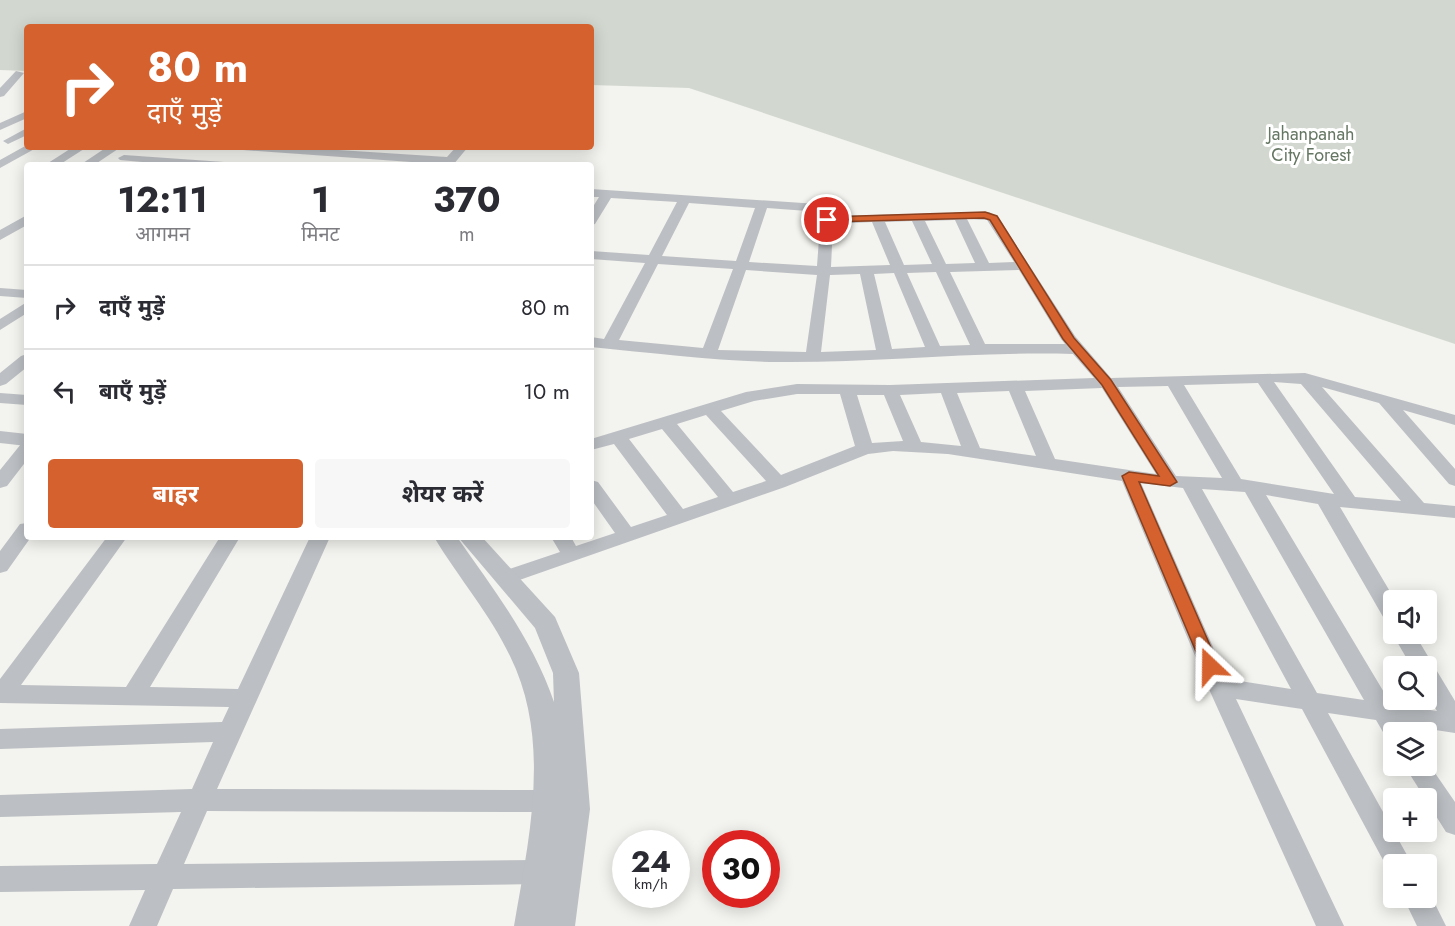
<!DOCTYPE html>
<html lang="hi">
<meta charset="utf-8">
<style>
:root{--surface:#fff;--page:#f7f7f7;--text:#2b2b33;--muted:#7c7c81;--line:#e1e1e2;--accent:#d5622e}
body{margin:0;font-family:Jost,"Noto Sans Devanagari",sans-serif;background:var(--page);color:var(--text);height:100vh;display:flex;flex-direction:column;font-size:22px;white-space:nowrap}
*{box-sizing:border-box;margin:0}
p{font-size:20px;color:var(--muted)}
.icon{flex:none;width:33px;height:33px;fill:none;stroke:currentColor;stroke-width:2;stroke-linecap:round;stroke-linejoin:round}
.map{position:relative;flex:1;overflow:hidden}
.sheet{position:absolute;left:24px;top:162px;width:570px;height:378px;display:flex;flex-direction:column;background:var(--surface);border-radius:6px;box-shadow:0 3px 15px #0003}
.sheet>*{flex:none}
.top-card{position:absolute;left:24px;top:24px;width:570px;height:126px;border-radius:6px;box-shadow:0 3px 15px #0003;background:#d5622e;color:#fff;overflow:hidden}
.tools{position:absolute;left:1383px;top:590px;display:grid;gap:12px}
.tools a{display:grid;place-items:center;width:54px;height:54px;border-radius:6px;background:var(--surface);box-shadow:0 3px 15px #0003;font-size:30px}
.speed{position:absolute;left:612px;top:830px;display:flex;gap:12px;font-size:30px;font-weight:700;text-align:center}
.speed>*{display:grid;place-content:center;width:78px;height:78px;border-radius:50%;background:var(--surface);box-shadow:0 3px 15px #0003;line-height:1}
.speed small{font-size:15px;font-weight:400}
.speed .limit{border:9px solid #d22;background:#fff;color:#111}
.pin{position:absolute;display:grid;place-items:center;width:51px;height:51px;color:#fff;margin:-26px;border:3px solid #fff;border-radius:50%;box-shadow:0 2px 6px #0007}
.me{position:absolute;width:66px;margin:-33px;rotate:337deg;stroke-linejoin:round;filter:drop-shadow(0 0 4px #0008)}
.turn{display:flex;align-items:center;gap:21px;height:126px;padding:0 24px;font-size:27px}
.turn .icon{width:78px;height:78px;stroke-width:2.5}
.turn b{display:block;font-size:42px;line-height:51px}
.eta{display:flex;justify-content:space-evenly;align-items:center;height:102px;text-align:center}
.eta b{font-size:36px;font-weight:700;line-height:42px}
.cta{display:flex;gap:12px;margin-top:auto;padding:12px 24px}
.cta a{flex:1;height:69px;border-radius:6px;background:var(--accent);color:#fff;font-size:24px;font-weight:700;line-height:69px;text-align:center}
.cta a+a{background:var(--page);color:var(--text)}
ul{padding:0;list-style:none}
li{display:flex;align-items:center;gap:18px;height:84px;padding:0 24px;border-top:2px solid var(--line)}
li div{flex:1}
li b{display:block;font-size:22px}
li em{font-style:normal}
.map>svg:first-child{display:block}
.green{fill:#d2d8cf}
.lines{fill:none;stroke-linecap:round;stroke-linejoin:round}
.minor{fill:#bcbfc3;fill-rule:evenodd}
.tertiary{fill:#bcbfc3;fill-rule:evenodd}
.route{fill:#d5622e;stroke:#8a401e;stroke-width:1.5}
.labels{text-anchor:middle;stroke-width:6;stroke-linejoin:round;paint-order:stroke}
.far-park-label{font-size:18px;fill:#657663;stroke:#fff}
</style>
<div class="map">
<svg width="1455" height="926" viewBox="0 0 1455 926">
<rect width="100%" height="100%" fill="#f3f3ef"/>
<path class="green" d="M 0,0 L 1455,0 L 1455,344 L 689,88 L 591,85 L 591,27 L 27,27 L 27,71 L 0,70 Z"/>
<g class="lines">
<path class="minor" d="M 16,71 L 24,73 L 4,96 L 0,97 L 0,88 Z
M 27,111 L 27,118 L 0,130 L 0,123 Z
M 27,128 L 27,135 L 8,144 L 3,141 Z
M 27,145 L 38,147 L 0,168 L 0,160 Z
M 73,147 L 87,147 L 59,165 L 45,165 Z
M 107,147 L 121,147 L 94,165 L 80,165 Z
M 237,147 L 292,147 L 447,157 L 456,147 L 468,147 L 453,165 L 243,150 Z
M 124,155 L 224,162 L 230,165 L 175,165 L 120,160 L 118,158 Z
M 591,189 L 818,204 L 831,207 L 833,216 L 989,212 L 998,217 L 1075,336 L 1111,378 L 1305,373 L 1455,415 L 1455,425 L 1403,410 L 1455,469 L 1455,486 L 1449,484 L 1379,403 L 1322,387 L 1424,503 L 1455,506 L 1455,518 L 1340,507 L 1395,600 L 1394,624 L 1386,622 L 1318,504 L 1266,495 L 1391,704 L 1437,711 L 1426,694 L 1426,666 L 1411,666 L 1392,633 L 1394,631 L 1394,633 L 1414,633 L 1455,701 L 1455,733 L 1403,725 L 1407,732 L 1394,732 L 1394,741 L 1387,739 L 1376,720 L 1328,713 L 1412,864 L 1394,864 L 1394,874 L 1390,873 L 1302,709 L 1236,699 L 1344,926 L 1316,926 L 1208,687 L 1122,481 L 948,454 L 893,451 L 868,454 L 785,487 L 505,585 L 498,583 L 495,578 L 498,573 L 560,552 L 551,537 L 571,537 L 576,546 L 615,533 L 591,499 L 591,480 L 598,482 L 631,527 L 667,515 L 614,444 L 591,450 L 591,439 L 746,392 L 797,384 L 890,385 L 1094,378 L 1073,354 C 974,351 876,363 777,362 C 715,361 653,353 591,347 L 591,337 L 604,339 L 645,263 L 591,259 L 591,251 L 649,255 L 677,202 L 611,198 L 595,224 L 591,225 L 591,210 L 599,197 L 591,197 ZM 689,203 L 755,208 L 736,261 L 662,256 ZM 767,208 L 821,212 L 817,266 L 749,262 ZM 967,219 L 987,220 L 1014,262 L 989,263 ZM 955,220 L 975,263 L 946,264 L 925,221 ZM 912,221 L 932,264 L 904,265 L 885,222 ZM 872,222 L 890,265 L 831,267 L 833,224 ZM 658,264 L 733,269 L 703,348 L 619,340 ZM 746,270 L 817,275 L 806,352 L 718,350 ZM 1019,270 L 1061,339 L 1065,344 L 985,344 L 950,272 ZM 936,272 L 970,345 L 940,346 L 907,273 ZM 894,273 L 925,347 L 892,349 L 874,274 ZM 860,274 L 876,350 L 821,352 L 830,275 ZM 1274,382 L 1301,384 L 1401,501 L 1355,497 ZM 1258,383 L 1334,494 L 1241,479 L 1184,385 ZM 1168,386 L 1222,478 L 1176,476 L 1118,387 ZM 1102,388 L 1156,474 L 1055,459 L 1025,391 ZM 1009,391 L 1036,456 L 980,448 L 957,393 ZM 941,393 L 961,446 L 921,442 L 900,395 ZM 797,394 L 840,394 L 855,446 L 781,475 L 721,411 L 754,401 ZM 857,395 L 884,395 L 903,441 L 872,443 ZM 706,415 L 766,481 L 733,492 L 677,424 ZM 662,429 L 718,497 L 683,509 L 629,439 ZM 1141,483 L 1183,488 L 1291,689 L 1227,679 ZM 1202,489 L 1245,492 L 1364,700 L 1317,693 Z
M 27,215 L 27,225 L 0,240 L 0,230 Z
M 0,288 L 27,290 L 27,298 L 0,296 Z
M 27,302 L 27,313 L 0,330 L 0,319 Z
M 27,354 L 27,367 L 6,384 L 0,386 L 0,373 L 21,356 Z
M 0,393 L 27,395 L 27,405 L 0,403 Z
M 27,443 L 27,460 L 7,486 L 0,488 L 0,470 L 21,444 Z
M 27,523 L 27,537 L 31,537 L 7,571 L 0,573 L 0,551 L 20,524 Z
M 107,537 L 127,537 L 21,685 L 126,687 L 220,537 L 240,537 L 150,687 L 238,689 L 310,537 L 330,537 L 217,789 L 548,790 L 557,793 L 561,801 L 557,809 L 548,812 L 207,811 L 184,864 L 538,860 L 548,863 L 551,872 L 548,881 L 538,884 L 173,889 L 157,926 L 129,926 L 145,890 L 0,892 L 0,866 L 157,864 L 181,812 L 0,817 L 0,795 L 192,789 L 213,742 L 0,749 L 0,729 L 222,722 L 229,707 L 0,703 L 0,679 Z
M 1426,760 L 1455,802 L 1455,835 L 1446,832 L 1404,765 L 1426,765 Z
M 1427,888 L 1446,926 L 1417,926 L 1403,897 L 1426,897 Z"/>
<path class="tertiary" d="M 0,431 L 27,434 L 27,446 L 0,443 Z
M 434,537 L 457,537 C 494,590 533,640 554,702 L 553,673 L 535,628 L 458,537 L 482,537 L 555,617 L 579,673 L 590,809 L 575,926 L 514,926 C 529,838 552,741 510,656 C 490,614 458,577 434,537 Z"/>
</g>
<path class="route" d="M 985,212 L 997,216 L 1074,338 L 1111,380 L 1177,482 L 1170,486 L 1139,482 L 1219,666 L 1216,671 L 1210,673 L 1204,671 L 1202,666 L 1122,476 L 1129,472 L 1159,476 L 1102,385 L 1063,339 L 990,220 L 984,218 L 827,222 L 822,220 L 827,217 Z"/>
<g class="labels">
<g class="far-park-label">
<text x="1311" y="140">Jahanpanah<tspan x="1311" dy="21">City Forest</tspan></text>
</g>
</g>
</svg>
<div class="tools">
<a><svg class="icon" aria-label="sound" viewBox="0 0 24 24"><path d="M4 9h4l5-4v14l-5-4H4zM17 9q2 3 0 6"/></svg></a>
<a><svg class="icon" aria-label="search" viewBox="0 0 24 24"><circle cx="10" cy="10" r="6"/><path d="M15 15l6 6"/></svg></a>
<a><svg class="icon" aria-label="layers" viewBox="0 0 24 24"><path d="M12 4l9 5-9 5-9-5zM3 14l9 5 9-5"/></svg></a>
<a>+</a>
<a>−</a>
</div>
<div class="speed"><div>24<small>km/h</small></div><div class="limit">30</div></div>
<div class="pin" style="left:827px;top:220px;background:#d93025"><svg class="icon" aria-label="arrive" viewBox="0 0 24 24"><path d="M6 21V4h12l-3 4 3 4H6"/></svg></div>
<svg class="me" style="left:1210px;top:666px" viewBox="-20 -20 40 40"><path d="M0-17L14 15 0 8-14 15z" fill="#d5622e" stroke="#fff" stroke-width="4"/></svg>
<div class="top-card">
<div class="turn"><svg class="icon" aria-label="right" viewBox="0 0 24 24"><path d="M7 20v-9h11M14 6l5 5-5 5"/></svg><div><b>80 m</b>दाएँ मुड़ें</div></div>
</div>
<section class="sheet">
<div class="eta">
<div><b>12:11</b><p>आगमन</p></div>
<div><b>1</b><p>मिनट</p></div>
<div><b>370</b><p>m</p></div>
</div>
<ul>
<li><svg class="icon" aria-label="right" viewBox="0 0 24 24"><path d="M7 20v-9h11M14 6l5 5-5 5"/></svg><div><b>दाएँ मुड़ें</b></div><em>80 m</em></li>
<li><svg class="icon" aria-label="left" viewBox="0 0 24 24"><path d="M17 20v-9H6M10 6l-5 5 5 5"/></svg><div><b>बाएँ मुड़ें</b></div><em>10 m</em></li>
</ul>
<div class="cta"><a>बाहर</a><a>शेयर करें</a></div>
</section>
</div>
